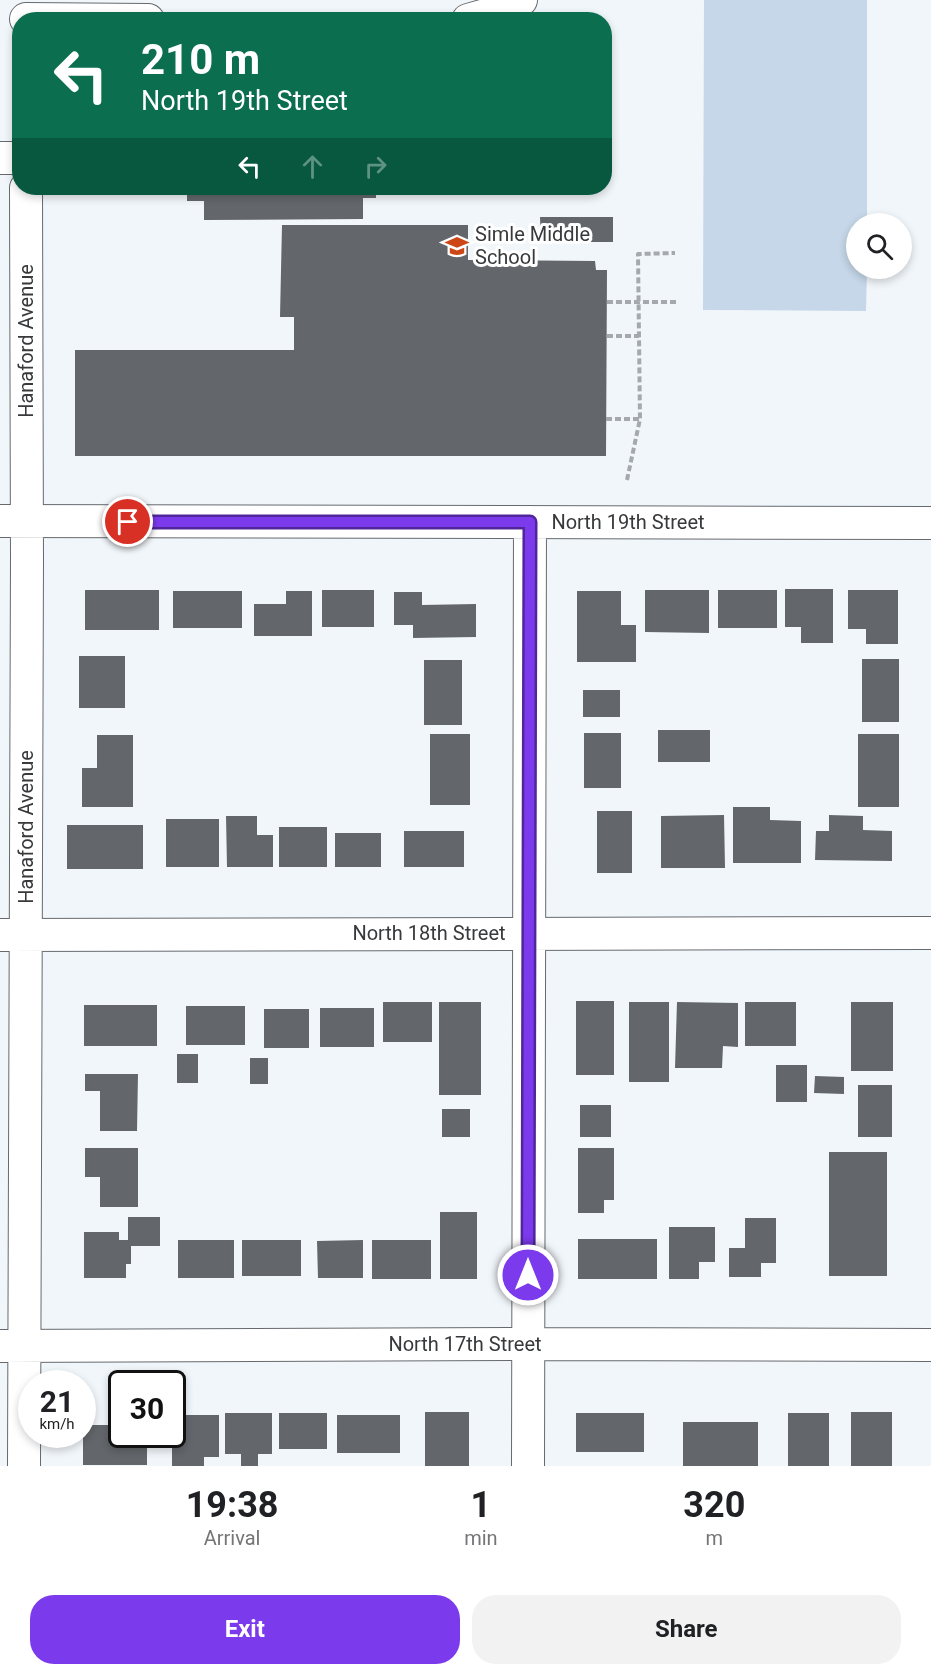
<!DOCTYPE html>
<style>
:root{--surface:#fff;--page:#f2f2f2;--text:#202124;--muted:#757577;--accent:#7c3aed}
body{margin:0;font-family:Roboto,sans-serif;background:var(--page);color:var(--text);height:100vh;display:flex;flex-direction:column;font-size:22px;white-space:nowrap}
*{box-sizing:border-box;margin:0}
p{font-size:20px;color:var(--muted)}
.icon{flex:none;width:33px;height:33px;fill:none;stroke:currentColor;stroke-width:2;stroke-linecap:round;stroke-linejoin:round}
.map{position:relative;height:1466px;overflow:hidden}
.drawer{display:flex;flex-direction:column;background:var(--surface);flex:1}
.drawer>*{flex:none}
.hud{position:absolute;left:12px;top:12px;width:600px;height:183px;border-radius:24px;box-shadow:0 3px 9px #0003;background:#0b6e4f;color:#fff;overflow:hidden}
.controls{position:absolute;left:846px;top:213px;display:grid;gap:12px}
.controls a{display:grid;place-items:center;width:66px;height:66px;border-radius:50%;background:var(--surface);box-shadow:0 3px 9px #0003;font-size:30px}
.speed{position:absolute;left:18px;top:1370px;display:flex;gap:12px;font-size:30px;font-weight:700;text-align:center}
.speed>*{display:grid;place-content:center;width:78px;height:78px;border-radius:50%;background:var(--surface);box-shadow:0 3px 9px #0003;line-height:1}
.speed small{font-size:15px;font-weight:400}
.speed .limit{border:3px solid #111;border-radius:9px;background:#fff;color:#111}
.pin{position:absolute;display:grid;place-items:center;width:51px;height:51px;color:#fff;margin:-26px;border:3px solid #fff;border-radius:50%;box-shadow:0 2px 6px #0007}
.me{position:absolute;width:66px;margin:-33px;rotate:0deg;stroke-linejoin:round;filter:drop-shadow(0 0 4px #0008)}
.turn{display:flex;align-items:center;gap:21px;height:126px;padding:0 30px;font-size:27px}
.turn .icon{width:78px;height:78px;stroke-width:2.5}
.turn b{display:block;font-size:42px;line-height:51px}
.lanes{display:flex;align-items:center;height:57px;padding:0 30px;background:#0003;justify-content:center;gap:30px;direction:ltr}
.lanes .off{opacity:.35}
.eta{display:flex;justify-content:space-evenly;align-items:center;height:102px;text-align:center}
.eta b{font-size:36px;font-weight:700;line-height:42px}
.action{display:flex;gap:12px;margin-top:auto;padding:12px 30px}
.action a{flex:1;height:69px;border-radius:24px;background:var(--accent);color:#fff;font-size:24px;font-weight:700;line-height:69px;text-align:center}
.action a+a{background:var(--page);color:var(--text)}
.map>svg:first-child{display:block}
.green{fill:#c5d7e8}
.building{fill:#63676b}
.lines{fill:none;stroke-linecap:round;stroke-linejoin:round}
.minor-casing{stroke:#666a6e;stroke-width:34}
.path{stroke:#a6a9ac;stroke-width:4;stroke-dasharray:6 3;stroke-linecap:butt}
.minor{stroke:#fff;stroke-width:32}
.route-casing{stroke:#51269a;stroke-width:15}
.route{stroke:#7c3aed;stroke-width:10}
.labels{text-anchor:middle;stroke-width:6;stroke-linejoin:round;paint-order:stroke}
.poi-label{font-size:20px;fill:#38393b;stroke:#fff;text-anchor:start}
.street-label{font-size:20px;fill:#38393b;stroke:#fff}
</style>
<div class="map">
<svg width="931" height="1466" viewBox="0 0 931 1466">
<rect width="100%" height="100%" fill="#f1f6fa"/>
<path class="green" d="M 704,0 L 867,0 L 867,223 L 856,224 L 856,268 L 867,269 L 866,311 L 703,310 Z"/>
<path class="building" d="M 187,188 L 376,188 L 376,198 L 363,198 L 363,219 L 204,220 L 204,201 L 187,201 Z
M 540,217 L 613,217 L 613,242 L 541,242 Z
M 282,225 L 468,225 L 468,260 L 595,261 L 596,270 L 607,270 L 606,456 L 75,456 L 75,350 L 294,350 L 294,317 L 280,317 Z
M 785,589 L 833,589 L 833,643 L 801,643 L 801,627 L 785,627 Z
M 85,590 L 159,590 L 159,630 L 85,630 Z
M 322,590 L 374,590 L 374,627 L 322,627 Z
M 645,590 L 709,590 L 709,633 L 645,632 Z
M 718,590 L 777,590 L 777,628 L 718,628 Z
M 848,590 L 898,590 L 898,644 L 866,644 L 866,629 L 848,629 Z
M 173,591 L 242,591 L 242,628 L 173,628 Z
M 286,591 L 312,591 L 312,636 L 254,636 L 254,604 L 286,604 Z
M 577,591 L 621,591 L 621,625 L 636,625 L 636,662 L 577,662 Z
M 394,592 L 422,592 L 422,605 L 476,604 L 476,637 L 413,638 L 413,625 L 394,625 Z
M 79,656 L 125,656 L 125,708 L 79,708 Z
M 862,659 L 899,659 L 899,722 L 862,722 Z
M 424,660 L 462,660 L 462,725 L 424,725 Z
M 583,690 L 620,690 L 620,717 L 583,717 Z
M 658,730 L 710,730 L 710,762 L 658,762 Z
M 584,733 L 621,733 L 621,788 L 584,788 Z
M 430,734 L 470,734 L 470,805 L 430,805 Z
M 858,734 L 899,734 L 899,807 L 858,807 Z
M 97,735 L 133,735 L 133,807 L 82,807 L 82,768 L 97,768 Z
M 733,807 L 770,807 L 770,820 L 801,821 L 801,863 L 733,863 Z
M 597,811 L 632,811 L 632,873 L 597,873 Z
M 724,815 L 725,868 L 661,868 L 661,816 Z
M 829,815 L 863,816 L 863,830 L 892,831 L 892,861 L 815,860 L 816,831 L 829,831 Z
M 226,816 L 257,816 L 257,835 L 273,835 L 273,867 L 227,867 Z
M 166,819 L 219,819 L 219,867 L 166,867 Z
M 67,825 L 143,825 L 143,869 L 67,869 Z
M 279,827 L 327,827 L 327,867 L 279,867 Z
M 404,831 L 464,831 L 464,867 L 404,867 Z
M 335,833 L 381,833 L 381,867 L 335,867 Z
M 576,1001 L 614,1001 L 614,1075 L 576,1075 Z
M 383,1002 L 432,1002 L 432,1042 L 383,1042 Z
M 439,1002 L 481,1002 L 481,1095 L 439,1095 Z
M 629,1002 L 669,1002 L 669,1082 L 629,1082 Z
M 677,1002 L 738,1003 L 738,1047 L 723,1046 L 722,1068 L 675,1068 Z
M 745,1002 L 796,1002 L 796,1046 L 745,1046 Z
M 851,1002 L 893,1002 L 893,1071 L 851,1071 Z
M 84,1005 L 157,1005 L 157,1046 L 84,1046 Z
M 186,1006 L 245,1006 L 245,1045 L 186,1045 Z
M 320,1008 L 374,1008 L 374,1047 L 320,1047 Z
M 264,1009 L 309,1009 L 309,1048 L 264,1048 Z
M 177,1054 L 198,1054 L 198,1083 L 177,1083 Z
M 250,1058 L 268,1058 L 268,1084 L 250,1084 Z
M 776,1065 L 807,1065 L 807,1102 L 776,1102 Z
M 85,1074 L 138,1074 L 137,1131 L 100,1131 L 100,1091 L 85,1091 Z
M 815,1076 L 844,1077 L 844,1094 L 814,1093 Z
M 858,1085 L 892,1085 L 892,1137 L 858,1137 Z
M 580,1105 L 611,1105 L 611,1137 L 580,1137 Z
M 442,1109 L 470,1109 L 470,1137 L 442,1137 Z
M 85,1148 L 138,1148 L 138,1207 L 100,1207 L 100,1177 L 85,1177 Z
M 578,1148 L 614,1148 L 614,1200 L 604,1200 L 604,1213 L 578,1213 Z
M 829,1152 L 887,1152 L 887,1276 L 829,1276 Z
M 440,1212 L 477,1212 L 477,1279 L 440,1279 Z
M 128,1217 L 160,1217 L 160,1246 L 131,1246 L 131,1264 L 126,1264 L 126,1278 L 84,1278 L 84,1232 L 119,1232 L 119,1240 L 128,1240 Z
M 745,1218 L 776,1218 L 776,1263 L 761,1263 L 761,1277 L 729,1277 L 729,1248 L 745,1248 Z
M 669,1227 L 715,1227 L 715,1262 L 699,1262 L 699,1279 L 669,1279 Z
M 578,1239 L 657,1239 L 657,1279 L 578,1279 Z
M 178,1240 L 234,1240 L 234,1278 L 178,1278 Z
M 242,1240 L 301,1240 L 301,1276 L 242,1276 Z
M 363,1240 L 363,1278 L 318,1278 L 317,1241 Z
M 372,1240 L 431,1240 L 431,1279 L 372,1279 Z
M 425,1412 L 469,1412 L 469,1466 L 425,1466 Z
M 851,1412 L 892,1412 L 892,1466 L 851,1466 Z
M 225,1413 L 272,1413 L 272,1454 L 258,1454 L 258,1466 L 241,1466 L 241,1454 L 225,1454 Z
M 279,1413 L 327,1413 L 327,1449 L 279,1449 Z
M 576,1413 L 644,1413 L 644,1452 L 576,1452 Z
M 788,1413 L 829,1413 L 829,1466 L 788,1466 Z
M 172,1415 L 219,1415 L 219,1457 L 204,1457 L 204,1466 L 172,1466 Z
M 337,1415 L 400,1415 L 400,1453 L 337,1453 Z
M 683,1422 L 758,1422 L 758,1466 L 683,1466 Z
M 83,1425 L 122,1425 L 122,1434 L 147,1434 L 147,1465 L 83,1465 Z"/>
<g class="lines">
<g class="minor-casing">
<path id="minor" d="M 26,19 L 148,20
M 468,20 L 489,14 L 521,0
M 0,158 L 20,158
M 0,521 L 931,523
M 0,935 L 931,933
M 0,1346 L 528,1344 L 931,1345
M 24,1466 L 27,559 L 26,188
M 528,1466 L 530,522"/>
</g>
<path class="path" d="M 607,302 L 677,302
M 607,336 L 639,336
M 606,419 L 640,419
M 627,480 L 640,419 L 638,254 L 675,253"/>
<use href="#minor" class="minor"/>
</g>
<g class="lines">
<g class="route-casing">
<path id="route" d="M 128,522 L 530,522 L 528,1275"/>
</g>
<use href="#route" class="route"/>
</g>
<defs>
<g id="school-bare" transform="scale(1.8)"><path d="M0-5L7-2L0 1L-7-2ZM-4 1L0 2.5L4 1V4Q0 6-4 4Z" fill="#cd4615" stroke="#fff" stroke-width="2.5" paint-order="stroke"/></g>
</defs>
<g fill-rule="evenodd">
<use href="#school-bare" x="457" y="246"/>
</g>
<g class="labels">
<g class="poi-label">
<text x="475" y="241">Simle Middle<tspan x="475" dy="23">School</tspan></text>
</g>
<g class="street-label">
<text transform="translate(26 341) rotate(-90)" y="7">Hanaford Avenue</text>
<text x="628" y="529">North 19th Street</text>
<text transform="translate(26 827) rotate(-90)" y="7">Hanaford Avenue</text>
<text x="429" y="940">North 18th Street</text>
<text x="465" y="1351">North 17th Street</text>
</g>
</g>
</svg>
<div class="controls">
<a><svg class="icon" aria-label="search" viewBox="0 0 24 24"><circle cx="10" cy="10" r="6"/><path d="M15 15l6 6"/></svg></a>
</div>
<div class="speed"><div>21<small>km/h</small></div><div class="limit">30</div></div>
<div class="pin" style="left:128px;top:522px;background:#d93025"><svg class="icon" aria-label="arrive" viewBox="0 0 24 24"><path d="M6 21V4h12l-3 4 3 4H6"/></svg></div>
<svg class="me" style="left:528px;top:1275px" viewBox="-20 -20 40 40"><circle r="17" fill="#7c3aed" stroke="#fff" stroke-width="3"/><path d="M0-11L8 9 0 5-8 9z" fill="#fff"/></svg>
<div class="hud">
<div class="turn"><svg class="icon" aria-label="left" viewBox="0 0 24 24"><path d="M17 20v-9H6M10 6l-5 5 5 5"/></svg><div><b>210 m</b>North 19th Street</div></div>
<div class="lanes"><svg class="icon" aria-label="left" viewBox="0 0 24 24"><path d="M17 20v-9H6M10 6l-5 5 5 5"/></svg><svg class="icon off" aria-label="ahead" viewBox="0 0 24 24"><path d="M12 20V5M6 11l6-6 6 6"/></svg><svg class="icon off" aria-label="right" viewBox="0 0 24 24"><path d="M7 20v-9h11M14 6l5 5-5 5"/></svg></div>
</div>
</div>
<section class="drawer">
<div class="eta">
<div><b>19:38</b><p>Arrival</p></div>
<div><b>1</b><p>min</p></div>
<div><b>320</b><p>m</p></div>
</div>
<div class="action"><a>Exit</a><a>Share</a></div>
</section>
